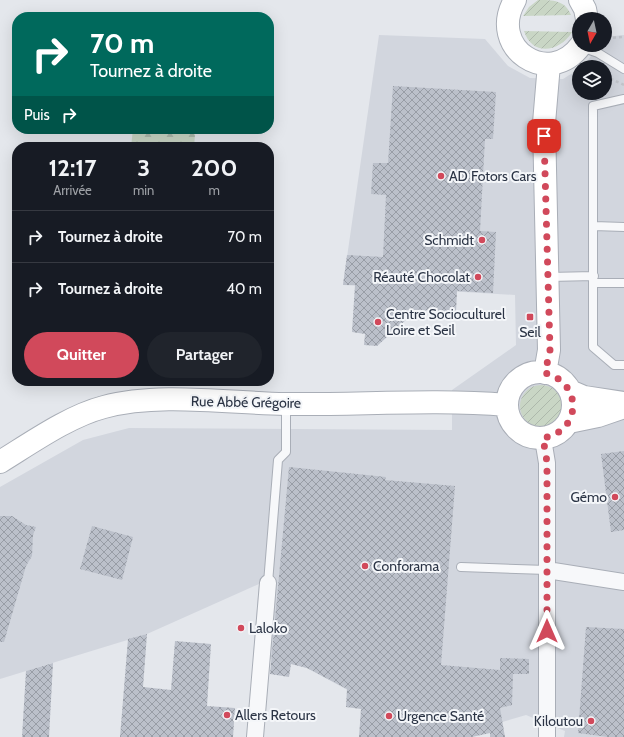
<!DOCTYPE html>
<html lang="fr">
<meta charset="utf-8">
<style>
:root{--surface:#171b24;--page:#20242c;--text:#f1f3f6;--muted:#9ea1a6;--line:#363941;--accent:#d1495b}
body{margin:0;font-family:Cabin,sans-serif;background:var(--page);color:var(--text);height:100vh;display:flex;flex-direction:column;font-size:15px;white-space:nowrap}
*{box-sizing:border-box;margin:0}
p{font-size:13px;color:var(--muted)}
.icon{flex:none;width:22px;height:22px;fill:none;stroke:currentColor;stroke-width:2;stroke-linecap:round;stroke-linejoin:round}
.map{position:relative;flex:1;overflow:hidden}
.details{position:absolute;left:12px;top:142px;width:262px;height:244px;display:flex;flex-direction:column;background:var(--surface);border-radius:16px;box-shadow:0 4px 16px #0002}
.details>*{flex:none}
.top-card{position:absolute;left:12px;top:12px;width:262px;height:122px;border-radius:16px;box-shadow:0 4px 16px #0002;background:#00695c;color:#fff;overflow:hidden}
.needle{width:26px;rotate:189deg}
.controls{position:absolute;left:572px;top:12px;display:grid;gap:8px}
.controls a{display:grid;place-items:center;width:40px;height:40px;border-radius:50%;background:var(--surface);box-shadow:0 4px 16px #0002;font-size:20px}
.pin{position:absolute;display:grid;place-items:center;width:34px;height:34px;color:#fff;margin:-17px;border-radius:8px;box-shadow:0 2px 6px #0006}
.me{position:absolute;width:44px;margin:-22px;rotate:0deg;stroke-linejoin:round;filter:drop-shadow(0 0 3px #0008)}
.turn{display:flex;align-items:center;gap:14px;height:84px;padding:0 12px;font-size:18px}
.turn .icon{width:52px;height:52px;stroke-width:2.5}
.turn b{display:block;font-size:28px;line-height:34px}
.then{display:flex;align-items:center;height:38px;padding:0 12px;background:#0003;gap:8px;font-size:15px}
.eta{display:flex;justify-content:space-evenly;align-items:center;height:68px;text-align:center}
.eta b{font-size:24px;font-weight:700;line-height:28px}
.button{display:flex;gap:8px;margin-top:auto;padding:8px 12px}
.button a{flex:1;height:46px;border-radius:24px;background:var(--accent);color:#fff;font-size:16px;font-weight:700;line-height:46px;text-align:center}
.button a+a{background:var(--page);color:var(--text)}
ul{padding:0;list-style:none}
li{display:flex;align-items:center;gap:12px;height:52px;padding:0 12px;border-top:1px solid var(--line)}
li div{flex:1}
li b{display:block;font-size:15px}
li em{font-style:normal}
.map>svg:first-child{display:block}
.built{fill:#d2d6de}
.forest{fill:url(#forest-firs)}
.garden{fill:url(#garden-furrows)}
.building{fill:url(#building-cross-hatch)}
.lines{fill:none;stroke-linecap:round;stroke-linejoin:round}
.lane-casing{stroke:#a9aeb7;stroke-width:10}
.street-casing{stroke:#a9aeb7;stroke-width:18}
.secondary-casing{stroke:#a9aeb7;stroke-width:24}
.path{stroke:#c2c5cb;stroke-width:2.5;stroke-dasharray:3 3;stroke-linecap:butt}
.lane{stroke:#f7f8fa;stroke-width:8}
.street{stroke:#f7f8fa;stroke-width:16}
.secondary{stroke:#fff;stroke-width:22}
.route{stroke:#d1495b;stroke-width:7;stroke-dasharray:0 12.6}
.poi-dot{fill:#d1495b;stroke:#f4f6f9;stroke-width:1.5}
.labels{text-anchor:middle;stroke-width:4;stroke-linejoin:round;paint-order:stroke}
.poi-label{font-size:14px;fill:#2b3445;stroke:#f4f6f9;text-anchor:start}
.street-label{font-size:14px;fill:#2b3445;stroke:#f4f6f9}
</style>
<div class="map">
<svg width="624" height="737" viewBox="0 0 624 737">
<defs>
<pattern id="forest-firs" width="22" height="20" patternUnits="userSpaceOnUse"><rect width="22" height="20" fill="#c9d6c5"/><path d="M5 1l3.5 6h-7zM16 11l3.5 6h-7z" fill="#adb8ab"/></pattern>
<pattern id="garden-furrows" width="10" height="10" patternUnits="userSpaceOnUse"><rect width="10" height="10" fill="#c9d6c5"/><path d="M-1 1l2-2M0 10L10 0M9 11l2-2" fill="none" stroke="#adb8ab"/></pattern>
<pattern id="building-cross-hatch" width="8" height="8" patternUnits="userSpaceOnUse"><rect width="8" height="8" fill="#bbc0ca"/><path d="M0 0l8 8M0 8l8-8" fill="none" stroke="#989da6"/></pattern>
</defs>
<rect width="100%" height="100%" fill="#e4e7ec"/>
<path class="built" d="M 379,35 L 485,39 L 508,66 L 530,78 L 563,79 L 579,69 L 579,93 L 605,93 L 605,67 L 583,67 L 599,45 L 605,45 L 605,37 L 624,35 L 624,737 L 564,737 L 565,731 L 526,715 L 489,726 L 362,698 L 307,668 L 272,659 L 253,657 L 259,584 L 147,634 L 0,679 L 0,487 L 83,440 L 129,428 L 452,430 L 452,390 L 516,345 L 515,295 L 343,285 Z"/>
<path class="forest" d="M 133,129 L 192,129 L 195,135 L 194,147 L 131,147 Z"/>
<path class="garden" d="M 538,0 C 553,0 565,0 571,15 L 523,16 L 529,7 Z
M 524,31 L 572,32 C 560,52 532,57 524,31 Z
M520 406a21 21 0 1 1 42 0a21 21 0 1 1-42 0Z"/>
<path class="building" d="M 393,86 L 496,92 L 493,139 L 485,139 L 480,231 L 496,232 L 493,293 L 457,291 L 456,312 L 417,310 L 377,346 L 364,345 L 365,334 L 352,332 L 355,285 L 343,285 L 347,255 L 383,257 L 386,195 L 371,194 L 373,163 L 388,163 Z
M 624,451 L 624,530 L 611,532 L 601,454 Z
M 289,467 L 386,477 L 385,480 L 455,486 L 441,665 L 500,670 L 500,658 L 529,659 L 529,674 L 513,674 L 512,705 L 500,708 L 505,737 L 490,737 L 490,733 L 472,737 L 359,737 L 361,709 L 346,707 L 347,689 L 307,668 L 291,664 L 289,677 L 270,674 Z
M 0,516 L 12,516 L 26,525 L 36,527 L 33,535 L 32,556 L 26,566 L 4,642 L 0,642 Z
M 92,526 L 133,537 L 122,580 L 80,569 Z
M 586,627 L 624,629 L 624,737 L 608,737 L 578,733 Z
M 147,634 L 143,687 L 171,690 L 175,641 L 211,644 L 207,706 L 235,708 L 233,737 L 120,737 L 128,639 Z
M 53,663 L 49,737 L 22,737 L 26,671 Z"/>
<g class="lines">
<g class="lane-casing">
<path id="lane" d="M 581,47 L 598,53 L 624,69
M 624,99 L 593,106 L 593,347 L 614,365 L 624,365
M 594,226 L 624,227
M 549,277 L 594,276
M 594,283 L 624,283
M 461,567 L 547,570
M 268,583 L 278,460 L 286,452 L 286,406"/>
</g>
<g class="street-casing">
<path id="street" d="M 543,439 L 547,463 L 547,737
M 547,570 L 624,582
M 255,737 L 268,583"/>
</g>
<g class="secondary-casing">
<path id="secondary" d="M 515,0 C 487,48 549,89 581,45
M 580,0 L 585,9 L 587,19
M507 405a33 33 0 1 1 66 0a33 33 0 1 1-66 0Z
M 545,373 L 549,350 L 544,123 L 549,64
M 570,391 L 584,397 L 624,403
M 569,422 L 598,416 L 624,407
M 0,462 C 31,443 69,416 104,407 C 158,392 229,403 285,404 C 359,405 433,399 507,405"/>
</g>
<path class="path" d="M 607,38 L 624,37
M 605,76 L 624,85"/>
<use href="#lane" class="lane"/>
<use href="#street" class="street"/>
<use href="#secondary" class="secondary"/>
</g>
<g class="lines">
<path class="route" d="M 544,136 L 550,350 L 545,373 C 583,383 582,431 543,438 L 547,462 L 547,631"/>
</g>
<g class="poi-dot">
<circle cx="441" cy="176" r="4"/>
<circle cx="482" cy="240" r="4"/>
<circle cx="478" cy="277" r="4"/>
<rect x="526" y="313" width="8" height="8" rx="2"/>
<circle cx="378" cy="322" r="4"/>
<circle cx="615" cy="497" r="4"/>
<circle cx="365" cy="566" r="4"/>
<circle cx="241" cy="628" r="4"/>
<circle cx="227" cy="715" r="4"/>
<circle cx="389" cy="716" r="4"/>
<circle cx="591" cy="721" r="4"/>
</g>
<g class="labels">
<g class="poi-label">
<text x="449" y="181">AD Fotors Cars</text>
<text x="474" y="245" text-anchor="end">Schmidt</text>
<text x="470" y="282" text-anchor="end">Réauté Chocolat</text>
<text x="386" y="319">Centre Socioculturel<tspan x="386" dy="16">Loire et Seil</tspan></text>
<text x="530" y="337" text-anchor="middle">Seil</text>
<text x="607" y="502" text-anchor="end">Gémo</text>
<text x="373" y="571">Conforama</text>
<text x="249" y="633">Laloko</text>
<text x="235" y="720">Allers Retours</text>
<text x="397" y="721">Urgence Santé</text>
<text x="583" y="726" text-anchor="end">Kiloutou</text>
</g>
<g class="street-label">
<text transform="translate(246 402) rotate(1)" y="5">Rue Abbé Grégoire</text>
</g>
</g>
</svg>
<div class="controls">
<a><svg class="needle" viewBox="-14 -14 28 28"><path d="M0-13l5 13h-10z" fill="#e53935"/><path d="M0 13l5-13h-10z" fill="#9ea1a6"/></svg></a>
<a><svg class="icon" aria-label="layers" viewBox="0 0 24 24"><path d="M12 4l9 5-9 5-9-5zM3 14l9 5 9-5"/></svg></a>
</div>
<div class="pin" style="left:544px;top:136px;background:#d93025"><svg class="icon" aria-label="arrive" viewBox="0 0 24 24"><path d="M6 21V4h12l-3 4 3 4H6"/></svg></div>
<svg class="me" style="left:547px;top:631px" viewBox="-20 -20 40 40"><path d="M0-17L14 15 0 8-14 15z" fill="#d1495b" stroke="#fff" stroke-width="4"/></svg>
<div class="top-card">
<div class="turn"><svg class="icon" aria-label="right" viewBox="0 0 24 24"><path d="M7 20v-9h11M14 6l5 5-5 5"/></svg><div><b>70 m</b>Tournez à droite</div></div>
<div class="then">Puis<svg class="icon" aria-label="right" viewBox="0 0 24 24"><path d="M7 20v-9h11M14 6l5 5-5 5"/></svg></div>
</div>
<section class="details">
<div class="eta">
<div><b>12:17</b><p>Arrivée</p></div>
<div><b>3</b><p>min</p></div>
<div><b>200</b><p>m</p></div>
</div>
<ul>
<li><svg class="icon" aria-label="right" viewBox="0 0 24 24"><path d="M7 20v-9h11M14 6l5 5-5 5"/></svg><div><b>Tournez à droite</b></div><em>70 m</em></li>
<li><svg class="icon" aria-label="right" viewBox="0 0 24 24"><path d="M7 20v-9h11M14 6l5 5-5 5"/></svg><div><b>Tournez à droite</b></div><em>40 m</em></li>
</ul>
<div class="button"><a>Quitter</a><a>Partager</a></div>
</section>
</div>
